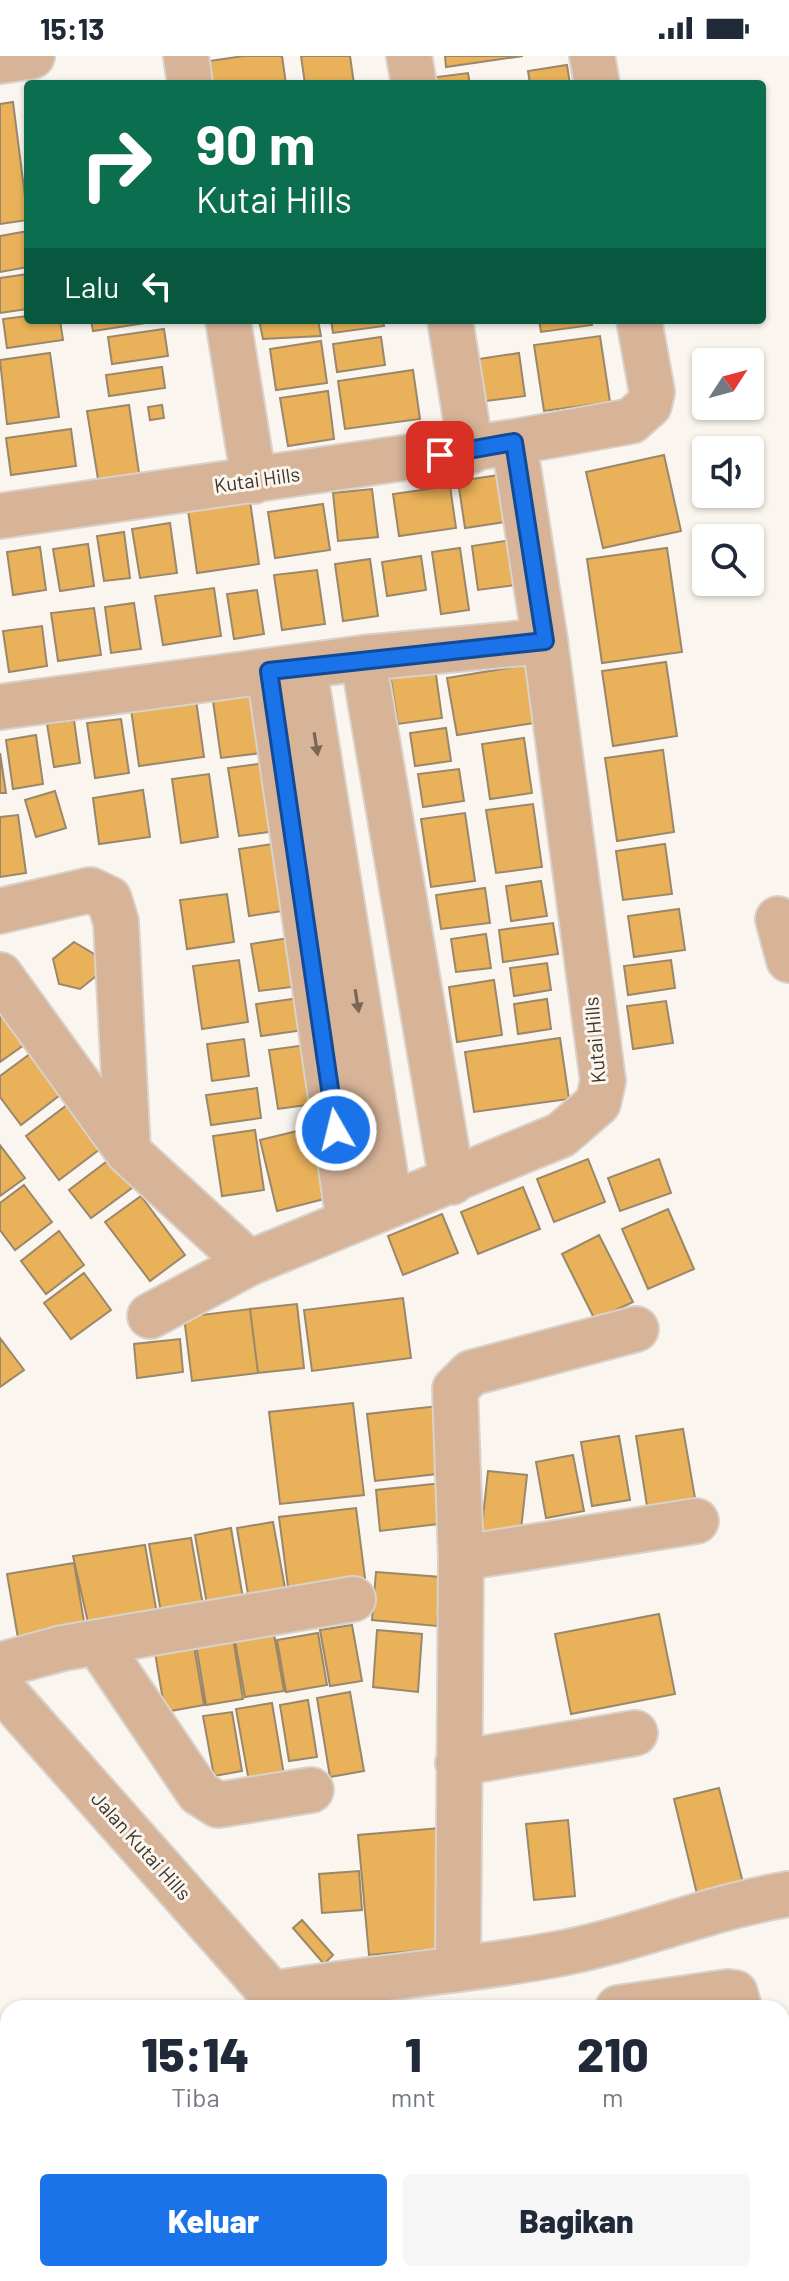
<!DOCTYPE html>
<html lang="id">
<style>
:root{--surface:#fff;--page:#f6f6f7;--text:#1f2937;--muted:#747a83;--accent:#1a73e8}
body{margin:0;font-family:Barlow,sans-serif;background:var(--page);color:var(--text);height:100vh;display:flex;flex-direction:column;font-size:30px;white-space:nowrap}
*{box-sizing:border-box;margin:0}
p{font-size:26px;color:var(--muted)}
.icon{flex:none;width:44px;height:44px;fill:none;stroke:currentColor;stroke-width:2;stroke-linecap:round;stroke-linejoin:round}
.map{position:relative;flex:1;overflow:hidden}
.sheet{position:absolute;left:0px;top:1944px;width:790px;height:282px;display:flex;flex-direction:column;background:var(--surface);border-radius:24px 24px 0 0;box-shadow:0 2px 6px #0004}
.sheet>*{flex:none}
.top-card{position:absolute;left:24px;top:24px;width:742px;height:244px;border-radius:8px;box-shadow:0 2px 6px #0004;background:#0b6e4f;color:#fff;overflow:hidden}
.needle{width:52px;rotate:54deg}
.tools{position:absolute;left:692px;top:292px;display:grid;gap:16px}
.tools a{display:grid;place-items:center;width:72px;height:72px;border-radius:8px;background:var(--surface);box-shadow:0 2px 6px #0004;font-size:40px}
.pin{position:absolute;display:grid;place-items:center;width:68px;height:68px;color:#fff;margin:-34px;border-radius:16px;box-shadow:0 4px 12px #0006}
.me{position:absolute;width:88px;margin:-44px;rotate:352deg;stroke-linejoin:round;filter:drop-shadow(0 0 6px #0008)}
.turn{display:flex;align-items:center;gap:28px;height:168px;padding:0 40px;font-size:36px}
.turn .icon{width:104px;height:104px;stroke-width:2.5}
.turn b{display:block;font-size:56px;line-height:68px}
.then{display:flex;align-items:center;height:76px;padding:0 40px;background:#0003;gap:16px;font-size:30px}
.eta{display:flex;justify-content:space-evenly;align-items:center;height:136px;text-align:center}
.eta b{font-size:48px;font-weight:800;line-height:56px}
.action{display:flex;gap:16px;margin-top:auto;padding:16px 40px}
.action a{flex:1;height:92px;border-radius:8px;background:var(--accent);color:#fff;font-size:32px;font-weight:800;line-height:92px;text-align:center}
.action a+a{background:var(--page);color:var(--text)}
.status{display:flex;justify-content:space-between;align-items:center;height:56px;padding:0 40px;background:var(--surface);direction:ltr}
.status svg{height:22px;fill:currentColor}
.map>svg:first-child{display:block}
.building{fill:#e9b159;stroke:#9b8769;stroke-width:2}
.lines{fill:none;stroke-linecap:round;stroke-linejoin:round}
.minor-casing{stroke:#d9d2cb;stroke-width:48}
.minor{stroke:#d7b398;stroke-width:44}
.oneway{fill:#7b6654}
.route-casing{stroke:#114b97;stroke-width:20}
.route{stroke:#1a73e8;stroke-width:14}
.labels{text-anchor:middle;stroke-width:6;stroke-linejoin:round;paint-order:stroke}
.street-label{font-size:20px;fill:#3d3327;stroke:#fbf5ef}
</style>
<div class="status"><b>15:13</b><svg viewBox="0 0 49 12"><path d="M0 12V9h3v3zM5 12V6h3v6zM10 12V3h3v9zM15 12V0h3v12zM26 1h20v11H26zM47 4h2v5h-2z"/></svg></div>
<div class="map">
<svg width="789" height="2225" viewBox="0 0 789 2225">
<rect width="100%" height="100%" fill="#fbf5ef"/>
<path class="building" d="M 244,0 L 282,0 L 286,28 L 213,28 L 209,5 Z
M 301,0 L 350,0 L 354,28 L 305,28 Z
M 445,0 L 523,0 L 446,11 Z
M 567,9 L 570,28 L 530,28 L 528,15 Z
M 468,17 L 470,28 L 430,28 L 429,22 Z
M 13,46 L 28,164 L 0,168 L 0,48 Z
M 28,175 L 28,211 L 0,216 L 0,180 Z
M 28,218 L 28,253 L 0,257 L 0,222 Z
M 28,260 L 28,264 L 60,264 L 63,284 L 7,292 L 3,263 Z
M 91,264 L 145,264 L 146,267 L 93,275 Z
M 259,264 L 318,264 L 321,280 L 263,283 Z
M 331,264 L 383,264 L 384,270 L 333,277 Z
M 539,264 L 591,264 L 592,269 L 541,276 Z
M 164,273 L 168,300 L 112,308 L 108,281 Z
M 600,280 L 610,346 L 544,355 L 534,289 Z
M 381,281 L 385,309 L 337,316 L 333,288 Z
M 321,285 L 327,327 L 276,334 L 270,293 Z
M 50,297 L 59,361 L 7,368 L 0,304 Z
M 519,297 L 525,340 L 478,346 L 472,304 Z
M 162,311 L 165,332 L 109,340 L 106,319 Z
M 413,314 L 420,363 L 345,373 L 338,325 Z
M 328,335 L 334,383 L 288,390 L 280,342 Z
M 129,349 L 139,417 L 98,423 L 87,355 Z
M 162,349 L 164,362 L 150,364 L 148,351 Z
M 71,373 L 76,410 L 11,419 L 6,382 Z
M 664,399 L 681,475 L 603,492 L 586,416 Z
M 506,418 L 512,465 L 465,472 L 458,425 Z
M 450,430 L 456,472 L 399,480 L 393,438 Z
M 372,433 L 378,481 L 338,485 L 333,437 Z
M 250,445 L 259,508 L 197,517 L 188,454 Z
M 323,448 L 330,494 L 275,502 L 268,456 Z
M 170,467 L 177,517 L 140,522 L 132,473 Z
M 124,476 L 130,522 L 104,525 L 97,480 Z
M 524,482 L 531,527 L 478,534 L 472,490 Z
M 88,488 L 94,530 L 60,535 L 53,493 Z
M 40,491 L 46,534 L 13,539 L 7,496 Z
M 460,492 L 469,554 L 441,558 L 432,496 Z
M 667,492 L 682,596 L 602,607 L 587,503 Z
M 421,500 L 426,534 L 387,540 L 382,506 Z
M 370,503 L 378,560 L 343,565 L 335,508 Z
M 317,514 L 325,568 L 282,574 L 274,519 Z
M 214,532 L 221,580 L 163,589 L 155,540 Z
M 257,534 L 264,578 L 234,583 L 227,538 Z
M 134,547 L 141,593 L 111,597 L 105,551 Z
M 94,552 L 101,599 L 58,605 L 51,557 Z
M 42,570 L 47,610 L 9,616 L 3,575 Z
M 666,606 L 677,680 L 613,690 L 602,615 Z
M 532,608 L 541,666 L 457,679 L 447,622 Z
M 435,612 L 442,662 L 398,668 L 390,618 Z
M 269,637 L 277,695 L 221,702 L 213,645 Z
M 196,644 L 204,701 L 139,710 L 131,653 Z
M 121,663 L 129,717 L 95,722 L 87,667 Z
M 74,664 L 80,707 L 54,711 L 47,668 Z
M 446,672 L 451,705 L 415,710 L 410,677 Z
M 36,679 L 43,728 L 13,733 L 6,684 Z
M 524,682 L 532,737 L 490,743 L 482,688 Z
M 663,694 L 674,776 L 617,785 L 605,702 Z
M 0,697 L 6,737 L 0,737 Z
M 274,706 L 284,774 L 239,780 L 228,712 Z
M 459,713 L 464,745 L 423,751 L 418,718 Z
M 209,718 L 218,781 L 181,787 L 172,723 Z
M 143,734 L 150,781 L 99,788 L 93,742 Z
M 55,735 L 66,772 L 36,781 L 25,744 Z
M 533,748 L 542,811 L 496,817 L 486,754 Z
M 465,757 L 475,825 L 431,831 L 421,763 Z
M 18,759 L 26,817 L 0,821 L 0,761 Z
M 287,786 L 296,853 L 249,860 L 239,793 Z
M 665,788 L 672,838 L 623,844 L 616,795 Z
M 541,825 L 547,860 L 511,865 L 506,830 Z
M 485,832 L 490,867 L 441,873 L 436,839 Z
M 227,838 L 234,886 L 187,893 L 180,844 Z
M 679,853 L 685,894 L 634,901 L 628,860 Z
M 553,867 L 558,898 L 503,906 L 499,874 Z
M 486,878 L 491,912 L 456,916 L 451,883 Z
M 302,880 L 309,929 L 259,935 L 251,888 Z
M 74,886 L 94,898 L 100,917 L 80,933 L 59,928 L 53,903 Z
M 239,904 L 248,966 L 202,973 L 193,910 Z
M 671,904 L 675,932 L 628,939 L 624,910 Z
M 547,907 L 551,934 L 514,940 L 510,912 Z
M 494,924 L 502,979 L 457,986 L 449,931 Z
M 307,941 L 311,973 L 261,980 L 256,948 Z
M 547,943 L 551,973 L 518,978 L 514,948 Z
M 666,945 L 673,987 L 633,993 L 627,950 Z
M 0,957 L 24,989 L 0,1006 Z
M 560,982 L 569,1043 L 474,1056 L 465,996 Z
M 244,983 L 249,1020 L 212,1025 L 207,988 Z
M 313,988 L 322,1047 L 278,1053 L 269,994 Z
M 30,998 L 60,1039 L 21,1069 L 0,1041 L 0,1020 Z
M 257,1032 L 261,1062 L 211,1069 L 206,1039 Z
M 71,1046 L 104,1090 L 59,1124 L 26,1080 Z
M 322,1069 L 340,1139 L 277,1155 L 260,1084 Z
M 255,1074 L 264,1134 L 222,1140 L 213,1080 Z
M 0,1089 L 25,1122 L 0,1140 Z
M 114,1100 L 136,1129 L 91,1162 L 69,1134 Z
M 588,1103 L 605,1146 L 554,1166 L 537,1123 Z
M 659,1103 L 671,1137 L 620,1155 L 608,1122 Z
M 24,1129 L 52,1166 L 15,1194 L 0,1174 L 0,1147 Z
M 523,1131 L 540,1173 L 478,1198 L 461,1156 Z
M 141,1140 L 185,1199 L 150,1225 L 105,1166 Z
M 668,1153 L 694,1213 L 648,1233 L 622,1173 Z
M 442,1158 L 458,1197 L 403,1219 L 388,1180 Z
M 59,1175 L 84,1209 L 46,1238 L 21,1205 Z
M 599,1179 L 633,1246 L 595,1264 L 562,1198 Z
M 84,1217 L 111,1254 L 71,1283 L 44,1247 Z
M 403,1242 L 411,1302 L 312,1315 L 304,1254 Z
M 297,1248 L 304,1312 L 258,1317 L 250,1253 Z
M 250,1253 L 258,1317 L 192,1325 L 184,1261 Z
M 0,1282 L 24,1314 L 0,1331 Z
M 180,1283 L 183,1316 L 137,1322 L 134,1288 Z
M 353,1347 L 364,1439 L 280,1448 L 269,1356 Z
M 438,1350 L 446,1417 L 375,1425 L 367,1358 Z
M 683,1373 L 695,1442 L 647,1450 L 636,1380 Z
M 619,1380 L 630,1444 L 592,1450 L 581,1386 Z
M 573,1399 L 584,1455 L 546,1462 L 536,1406 Z
M 488,1415 L 527,1419 L 520,1483 L 481,1479 Z
M 442,1427 L 447,1467 L 380,1475 L 376,1434 Z
M 356,1452 L 365,1522 L 288,1531 L 279,1461 Z
M 273,1466 L 285,1532 L 248,1538 L 237,1472 Z
M 231,1472 L 244,1548 L 208,1554 L 195,1479 Z
M 191,1482 L 204,1555 L 162,1562 L 149,1488 Z
M 145,1489 L 158,1564 L 90,1575 L 73,1500 Z
M 74,1507 L 86,1577 L 19,1588 L 7,1518 Z
M 376,1516 L 441,1521 L 437,1570 L 372,1564 Z
M 659,1558 L 675,1638 L 571,1658 L 555,1578 Z
M 272,1567 L 284,1635 L 245,1641 L 233,1574 Z
M 352,1569 L 362,1625 L 330,1630 L 320,1574 Z
M 377,1574 L 422,1578 L 418,1636 L 373,1631 Z
M 232,1576 L 243,1643 L 206,1649 L 195,1582 Z
M 318,1577 L 327,1629 L 286,1636 L 277,1584 Z
M 193,1584 L 204,1649 L 165,1656 L 154,1591 Z
M 350,1636 L 364,1715 L 330,1721 L 317,1642 Z
M 308,1644 L 317,1701 L 289,1705 L 280,1649 Z
M 272,1647 L 285,1725 L 250,1731 L 236,1653 Z
M 232,1656 L 242,1715 L 214,1720 L 203,1660 Z
M 719,1732 L 744,1831 L 698,1842 L 674,1743 Z
M 568,1764 L 575,1840 L 534,1844 L 526,1768 Z
M 440,1772 L 450,1892 L 369,1899 L 358,1779 Z
M 359,1815 L 362,1854 L 322,1857 L 319,1818 Z
M 302,1864 L 333,1899 L 324,1908 L 293,1872 Z
M 106,2218 L 127,2218 L 113,2225 Z
M 516,2218 L 517,2225 L 468,2225 Z
M 529,2218 L 580,2218 L 581,2225 L 530,2225 Z
M 657,2218 L 698,2218 L 699,2224 L 658,2225 Z
M 718,2218 L 753,2218 L 719,2222 Z"/>
<g class="lines">
<g class="minor-casing">
<path id="minor" d="M 186,0 L 190,28
M 409,0 L 414,28
M 592,0 L 597,28
M 0,5 L 32,0
M 228,264 L 254,425
M 450,264 L 471,395
M 0,460 L 514,386
M 363,602 L 452,1126
M 304,611 L 390,1149
M 269,615 L 349,1166
M 0,651 L 363,602 L 545,585
M 0,855 L 90,834 L 109,843 L 116,866 L 128,1096
M 778,863 L 789,904
M 0,919 L 128,1096 L 249,1207
M 150,1260 L 249,1207 L 561,1079 L 598,1047 L 603,1025 L 545,585 L 514,386 L 631,365 L 649,349 L 652,336 L 639,264
M 461,1502 L 696,1465
M 97,1586 L 199,1737 L 218,1749 L 311,1734
M 0,1609 L 63,1592 L 353,1543
M 0,1631 L 272,1938 L 276,1952
M 458,1707 L 635,1677
M 458,1911 L 461,1502 L 455,1333 L 471,1317 L 636,1273
M 272,1938 C 365,1922 459,1916 552,1899 C 632,1885 708,1851 789,1838
M 618,1952 L 728,1936 L 735,1937 L 739,1952
M 782,2159 L 789,2193
M 602,2218 L 603,2225
M 241,2225 L 250,2218
M 387,2225 L 402,2218"/>
</g>
<use href="#minor" class="minor"/>
</g>
<defs><path id="oneway-solid" d="M-6-.8H1V-3.2L6.5 0L1 3.2V.8H-6Z" transform="scale(2)"/></defs>
<g class="oneway">
<use href="#oneway-solid" transform="translate(316 688) rotate(81)"/>
<use href="#oneway-solid" transform="translate(357 945) rotate(81)"/>
</g>
<g class="lines">
<g class="route-casing">
<path id="route" d="M 336,1074 L 269,615 L 545,585 L 514,386 L 440,399"/>
</g>
<use href="#route" class="route"/>
</g>
<g class="labels">
<g class="street-label">
<text transform="translate(257 424) rotate(-8)" y="7">Kutai Hills</text>
<text transform="translate(595 984) rotate(-95)" y="7">Kutai Hills</text>
<text transform="translate(141 1790) rotate(48)" y="7">Jalan Kutai Hills</text>
</g>
</g>
</svg>
<div class="tools">
<a><svg class="needle" viewBox="-14 -14 28 28"><path d="M0-13l5 13h-10z" fill="#e53935"/><path d="M0 13l5-13h-10z" fill="#747a83"/></svg></a>
<a><svg class="icon" aria-label="sound" viewBox="0 0 24 24"><path d="M4 9h4l5-4v14l-5-4H4zM17 9q2 3 0 6"/></svg></a>
<a><svg class="icon" aria-label="search" viewBox="0 0 24 24"><circle cx="10" cy="10" r="6"/><path d="M15 15l6 6"/></svg></a>
</div>
<div class="pin" style="left:440px;top:399px;background:#d93025"><svg class="icon" aria-label="arrive" viewBox="0 0 24 24"><path d="M6 21V4h12l-3 4 3 4H6"/></svg></div>
<svg class="me" style="left:336px;top:1074px" viewBox="-20 -20 40 40"><circle r="17" fill="#1a73e8" stroke="#fff" stroke-width="3"/><path d="M0-11L8 9 0 5-8 9z" fill="#fff"/></svg>
<div class="top-card">
<div class="turn"><svg class="icon" aria-label="right" viewBox="0 0 24 24"><path d="M7 20v-9h11M14 6l5 5-5 5"/></svg><div><b>90 m</b>Kutai Hills</div></div>
<div class="then">Lalu<svg class="icon" aria-label="left" viewBox="0 0 24 24"><path d="M17 20v-9H6M10 6l-5 5 5 5"/></svg></div>
</div>
<section class="sheet">
<div class="eta">
<div><b>15:14</b><p>Tiba</p></div>
<div><b>1</b><p>mnt</p></div>
<div><b>210</b><p>m</p></div>
</div>
<div class="action"><a>Keluar</a><a>Bagikan</a></div>
</section>
</div>
